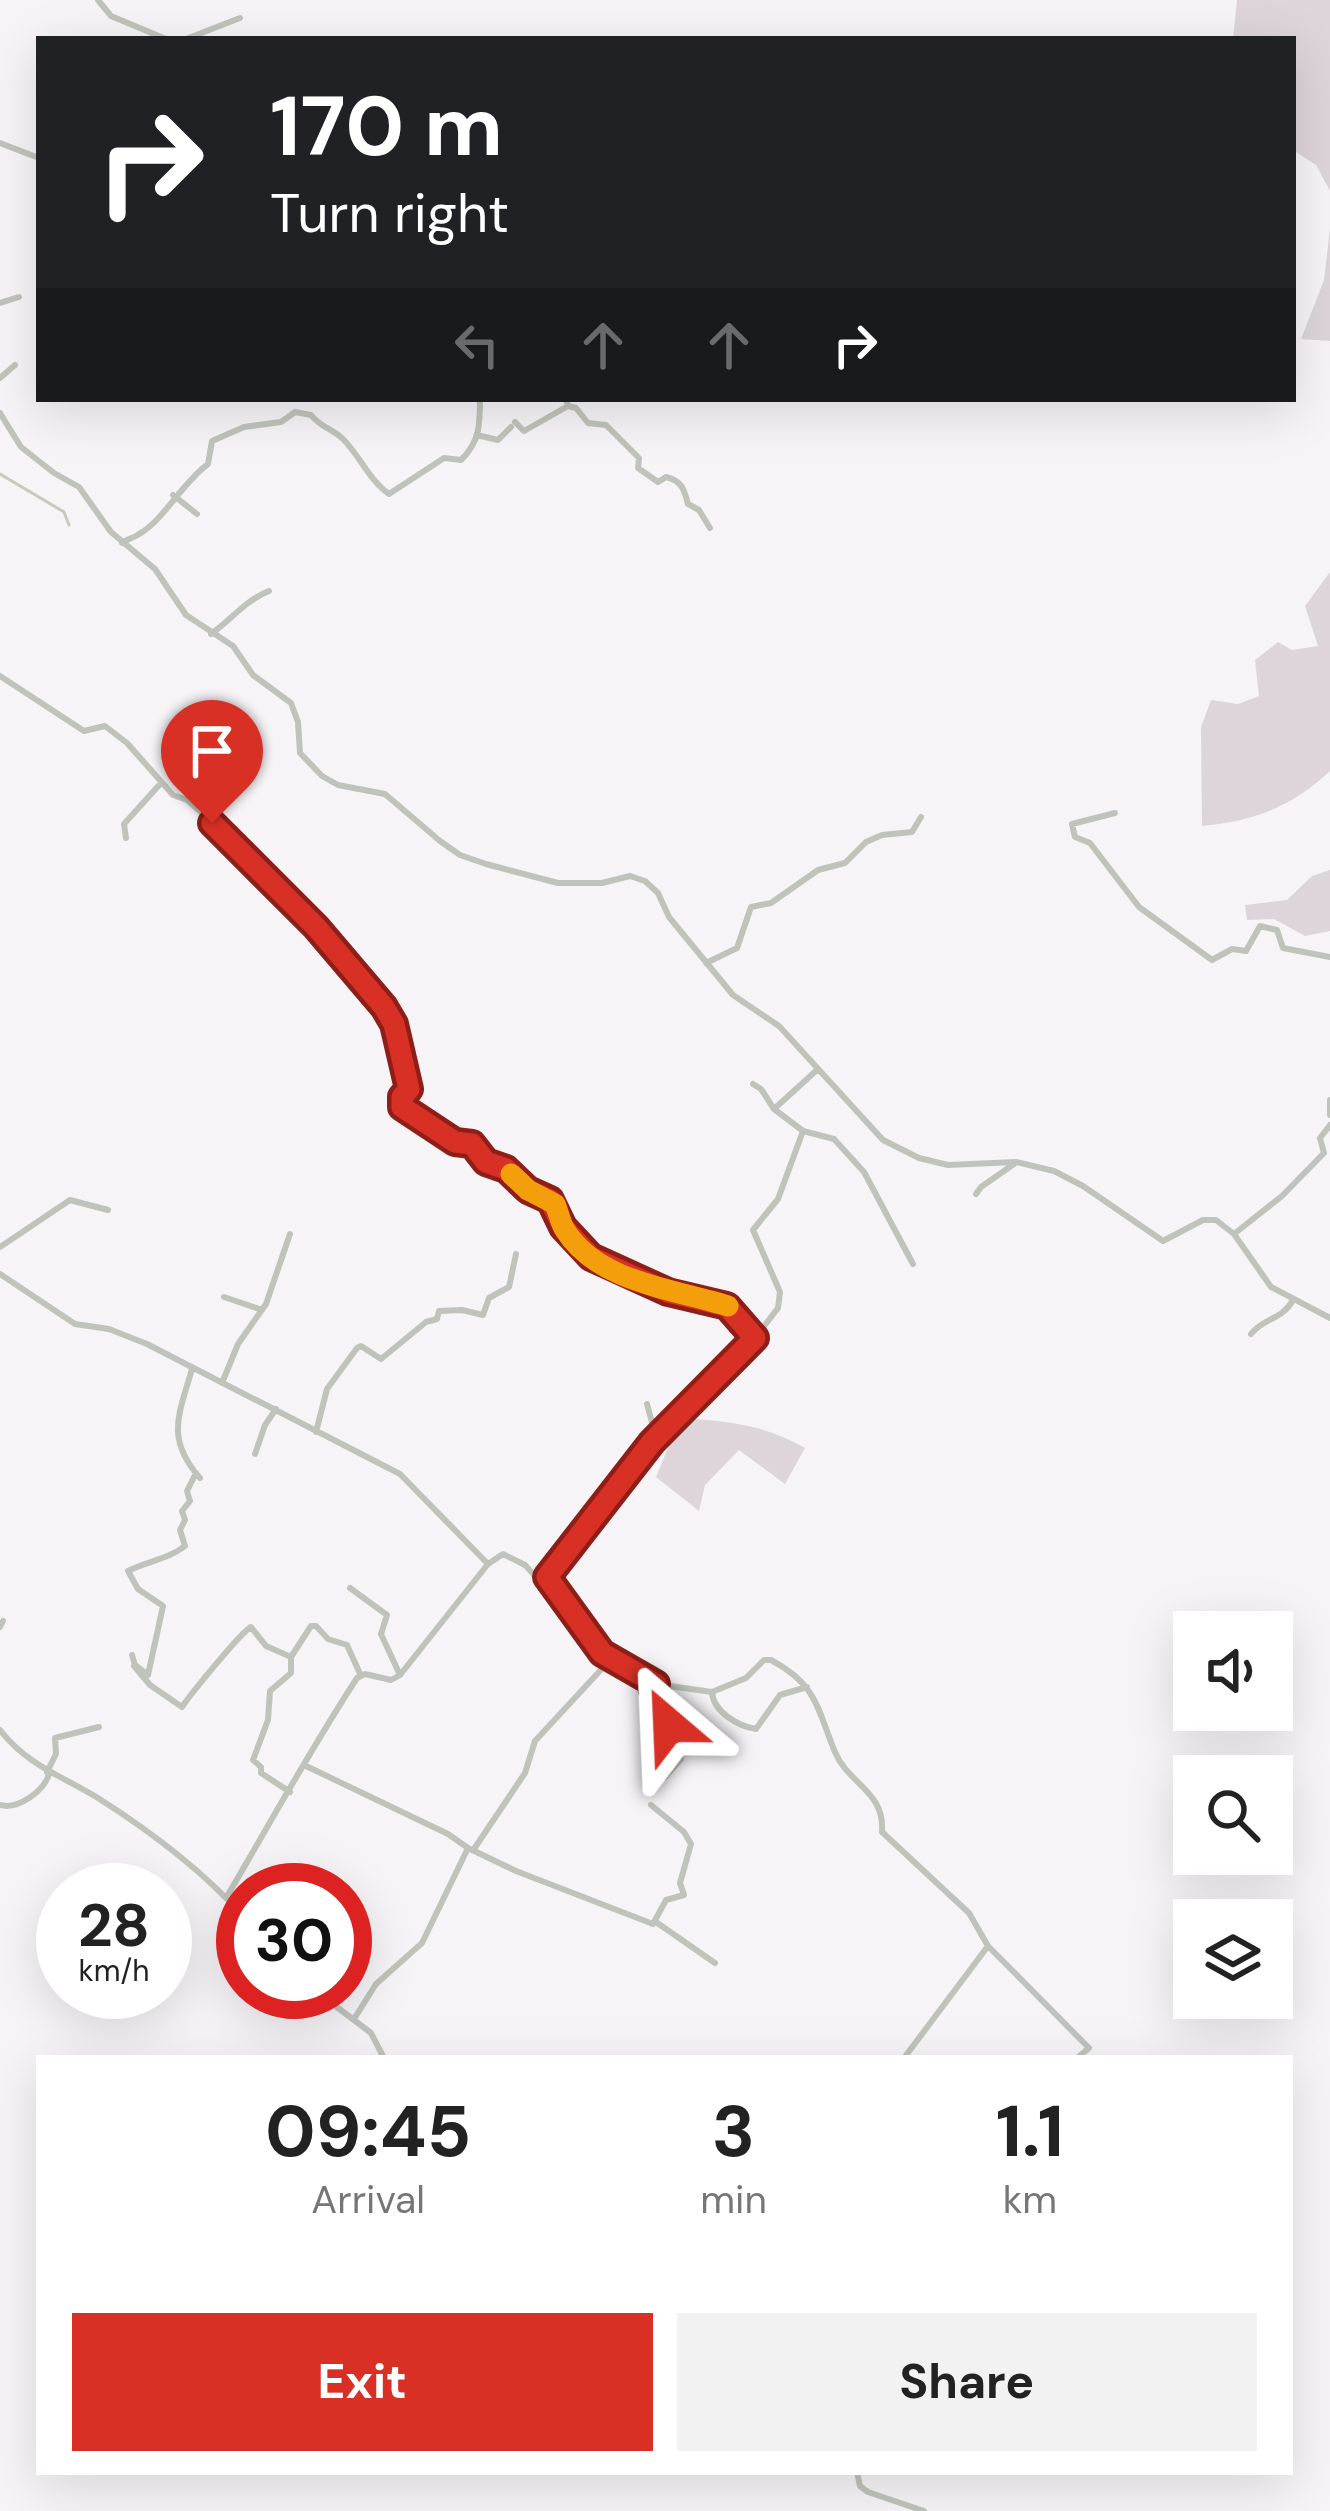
<!DOCTYPE html>
<style>
:root{--surface:#fff;--page:#f2f2f2;--text:#222;--muted:#767676;--accent:#d93025}
body{margin:0;font-family:"DM Sans",sans-serif;background:var(--page);color:var(--text);height:100vh;display:flex;flex-direction:column;font-size:45px;white-space:nowrap}
*{box-sizing:border-box;margin:0}
p{font-size:39px;color:var(--muted)}
.icon{flex:none;width:66px;height:66px;fill:none;stroke:currentColor;stroke-width:2;stroke-linecap:round;stroke-linejoin:round}
.map{position:relative;flex:1;overflow:hidden}
.sheet{position:absolute;left:36px;top:2055px;width:1257px;height:420px;display:flex;flex-direction:column;background:var(--surface);border-radius:0px;box-shadow:0 12px 48px #0002}
.sheet>*{flex:none}
.guide{position:absolute;left:36px;top:36px;width:1260px;height:366px;border-radius:0px;box-shadow:0 12px 48px #0002;background:#202124;color:#fff;overflow:hidden}
.buttons{position:absolute;left:1173px;top:1611px;display:grid;gap:24px}
.buttons a{display:grid;place-items:center;width:120px;height:120px;border-radius:0px;background:var(--surface);box-shadow:0 12px 48px #0002;font-size:60px}
.speed{position:absolute;left:36px;top:1863px;display:flex;gap:24px;font-size:60px;font-weight:700;text-align:center}
.speed>*{display:grid;place-content:center;width:156px;height:156px;border-radius:50%;background:var(--surface);box-shadow:0 12px 48px #0002;line-height:1}
.speed small{font-size:30px;font-weight:400}
.speed .limit{border:18px solid #d22;background:#fff;color:#111}
.pin{position:absolute;display:grid;place-items:center;width:102px;height:102px;color:#fff;margin:-123px -51px;border-radius:50% 50% 50% 0;rotate:-45deg;box-shadow:0 0 12px #0007}
.pin .icon{rotate:45deg}
.me{position:absolute;width:132px;margin:-66px;rotate:334deg;stroke-linejoin:round;filter:drop-shadow(0 0 9px #0008)}
.turn{display:flex;align-items:center;gap:42px;height:252px;padding:0 36px;font-size:54px}
.turn .icon{width:156px;height:156px;stroke-width:2.5}
.turn b{display:block;font-size:84px;line-height:102px}
.lanes{display:flex;align-items:center;height:114px;padding:0 36px;background:#0003;justify-content:center;gap:60px;direction:ltr}
.lanes .off{opacity:.35}
.eta{display:flex;justify-content:space-evenly;align-items:center;height:204px;text-align:center}
.eta b{font-size:72px;font-weight:700;line-height:84px}
.action{display:flex;gap:24px;margin-top:auto;padding:24px 36px}
.action a{flex:1;height:138px;border-radius:0px;background:var(--accent);color:#fff;font-size:48px;font-weight:700;line-height:138px;text-align:center}
.action a+a{background:var(--page);color:var(--text)}
.map>svg:first-child{display:block}
.green{fill:#ddd5d9}
.lines{fill:none;stroke-linecap:round;stroke-linejoin:round}
.stream{stroke:#c7cabd;stroke-width:3}
.street{stroke:#c0c3bb;stroke-width:6}
.route-casing{stroke:#8d1f18;stroke-width:30}
.route{stroke:#d93025;stroke-width:21}
.slow{stroke:#f59e0b;stroke-width:21}
</style>
<div class="map">
<svg width="1330" height="2511" viewBox="0 0 1330 2511">
<rect width="100%" height="100%" fill="#f7f4f7"/>
<path class="green" d="M 1237,0 L 1330,0 L 1330,191 L 1316,165 L 1293,150 L 1293,39 L 1233,39 Z
M 1330,228 L 1330,341 L 1301,339 L 1324,280 Z
M 1330,572 L 1330,771 C 1293,806 1253,822 1202,826 L 1201,727 L 1211,700 L 1238,704 L 1259,696 L 1255,660 L 1278,642 L 1292,650 L 1318,646 L 1305,606 Z
M 1330,870 L 1330,931 L 1305,936 L 1274,919 L 1247,920 L 1245,905 L 1287,900 L 1312,876 Z
M 694,1419 C 736,1422 769,1427 805,1448 L 785,1484 L 739,1450 L 705,1485 L 699,1511 L 656,1477 L 671,1441 Z"/>
<g class="lines">
<path class="stream" d="M 0,474 L 64,512 L 69,525"/>
<path class="street" d="M 98,0 L 111,16 L 166,39
M 186,39 L 240,18
M 0,143 L 39,158
M 0,303 L 19,297
M 0,378 L 15,365
M 566,399 L 568,406 L 576,408 L 588,423 L 606,425 L 639,458 L 638,468 L 658,482 L 666,477 C 682,481 684,489 688,504 L 699,510 L 710,528
M 0,413 L 21,447 L 54,473 L 79,487 L 111,532 L 155,569 L 186,615 L 233,646 L 253,675 L 291,703 L 298,722 L 300,753 L 322,776 L 338,785 L 385,794 L 440,841 L 460,855 L 486,864 L 558,883 L 602,883 L 630,876 L 645,881 L 658,893 L 669,917 L 733,995 L 779,1026 L 883,1140 L 919,1158 L 948,1165 L 1016,1162 L 1054,1171 L 1083,1186 L 1163,1241 L 1203,1220 L 1216,1220 L 1234,1234 L 1271,1287 L 1330,1318
M 515,422 L 524,431 L 568,406
M 481,436 L 498,440 L 511,427
M 173,495 L 197,514
M 122,543 C 127,539 134,538 139,534 C 163,521 182,483 208,464 L 212,441 L 244,427 L 281,422 L 295,412 L 311,415 C 320,427 333,429 343,439 C 360,456 369,480 389,494 L 444,458 L 461,460 C 480,442 480,423 480,399
M 211,634 C 232,619 246,600 269,591
M 0,676 L 84,731 L 105,726 L 127,743 L 173,795 L 187,800 L 218,827 L 345,958 L 394,1024 L 409,1085 L 400,1102 L 402,1107 L 455,1142 L 472,1144 C 492,1164 523,1189 550,1200 L 563,1227 L 591,1257 L 668,1292 L 727,1306 L 755,1338
M 1115,813 L 1072,824 L 1075,837 L 1090,843 L 1139,907 L 1212,960 L 1232,949 L 1246,951 L 1260,926 L 1277,930 L 1283,948 L 1330,957
M 126,838 L 124,824 L 161,783
M 706,963 L 737,948 L 751,907 L 771,903 L 818,870 L 845,863 L 866,842 L 882,835 L 912,832 L 921,817
M 753,1084 L 761,1089 L 774,1109
M 1330,1100 L 1330,1115
M 803,1131 L 834,1139 L 864,1172 L 913,1264
M 976,1194 L 981,1187 L 1014,1164
M 1234,1234 L 1282,1196 L 1324,1153 L 1320,1138 L 1330,1125
M 0,1247 L 70,1200 L 108,1210
M 0,1274 L 75,1324 L 109,1329 L 147,1344 L 400,1474 L 488,1564 L 400,1675 L 391,1680 L 365,1674 L 357,1678 C 310,1750 269,1825 226,1898
M 224,1297 L 262,1310
M 1251,1334 C 1263,1318 1282,1320 1293,1300
M 192,1369 C 179,1415 165,1438 200,1478
M 222,1383 L 238,1344 L 266,1304 L 290,1234
M 647,1404 L 656,1437
M 316,1432 L 327,1389 L 357,1348 L 361,1346 L 381,1359 L 426,1322 L 437,1319 L 439,1311 L 462,1310 L 483,1315 L 489,1298 L 509,1287 L 516,1254
M 255,1454 L 265,1425 L 276,1409
M 488,1564 L 503,1554 L 525,1565 L 535,1576 L 546,1577 L 652,1442 L 755,1338 L 778,1308 L 780,1292 L 753,1230 L 778,1199 L 803,1131 L 774,1109 L 818,1069
M 546,1577 L 601,1653 L 656,1684 L 712,1692 L 746,1678 L 764,1660 L 771,1660 C 818,1685 817,1709 835,1752 C 848,1784 885,1791 882,1832 L 969,1913 L 988,1946 L 1089,2048 L 1077,2058
M 350,1588 L 387,1615 L 381,1634 L 400,1675
M 0,1627 L 3,1621
M 132,1655 L 135,1665 L 148,1675 L 163,1606 L 138,1589 L 128,1571 C 147,1561 167,1560 185,1546 L 180,1530 L 185,1520 L 182,1511 L 190,1501 L 187,1491 L 196,1473
M 134,1666 L 150,1685 L 182,1707 C 190,1695 241,1632 251,1627 L 266,1646 L 291,1657
M 656,1684 L 653,1690 C 674,1713 667,1709 668,1736 L 681,1759 L 665,1777
M 712,1692 C 713,1711 737,1726 756,1729 L 780,1695 L 807,1687
M 0,1730 C 27,1765 62,1776 98,1798 C 150,1831 202,1870 243,1916
M 306,1766 L 448,1834 L 468,1848
M 47,1772 L 56,1754 L 55,1738 L 99,1727
M 290,1792 L 261,1773 L 261,1767 L 253,1760 L 268,1720 L 270,1691 L 291,1673 L 291,1657 L 311,1626 L 316,1626 L 328,1639 L 347,1645 L 361,1676
M 0,1805 C 18,1810 44,1791 49,1774
M 474,1849 L 525,1773 L 535,1741 L 610,1660
M 656,1922 L 715,1963
M 317,1992 L 371,2033 L 384,2058
M 354,2019 L 376,1984 L 422,1943 L 468,1848 L 516,1871 L 653,1924 L 666,1900 L 684,1895 L 680,1883 L 691,1844 L 684,1832 L 651,1805
M 904,2058 L 988,1946
M 857,2472 L 860,2486 L 868,2492 L 924,2511"/>
</g>
<g class="lines">
<g class="route-casing">
<path id="route" d="M 212,823 L 316,927 L 384,1007 L 394,1024 L 409,1089 L 402,1097 L 402,1107 L 455,1142 L 472,1144 L 486,1162 L 506,1169 L 528,1190 L 550,1200 L 563,1227 L 591,1257 L 668,1292 L 727,1306 L 755,1338 L 652,1442 L 547,1577 L 602,1653 L 656,1684 L 653,1690 L 670,1710 L 669,1725"/>
</g>
<use href="#route" class="route"/>
<path class="slow" d="M 511,1174 L 528,1190 L 555,1204 C 559,1213 560,1222 565,1230 C 598,1283 675,1289 728,1306"/>
</g>
</svg>
<div class="buttons">
<a><svg class="icon" aria-label="sound" viewBox="0 0 24 24"><path d="M4 9h4l5-4v14l-5-4H4zM17 9q2 3 0 6"/></svg></a>
<a><svg class="icon" aria-label="search" viewBox="0 0 24 24"><circle cx="10" cy="10" r="6"/><path d="M15 15l6 6"/></svg></a>
<a><svg class="icon" aria-label="layers" viewBox="0 0 24 24"><path d="M12 4l9 5-9 5-9-5zM3 14l9 5 9-5"/></svg></a>
</div>
<div class="speed"><div>28<small>km/h</small></div><div class="limit">30</div></div>
<div class="pin" style="left:212px;top:823px;background:#d93025"><svg class="icon" aria-label="arrive" viewBox="0 0 24 24"><path d="M6 21V4h12l-3 4 3 4H6"/></svg></div>
<svg class="me" style="left:669px;top:1725px" viewBox="-20 -20 40 40"><path d="M0-17L14 15 0 8-14 15z" fill="#d93025" stroke="#fff" stroke-width="4"/></svg>
<div class="guide">
<div class="turn"><svg class="icon" aria-label="right" viewBox="0 0 24 24"><path d="M7 20v-9h11M14 6l5 5-5 5"/></svg><div><b>170 m</b>Turn right</div></div>
<div class="lanes"><svg class="icon off" aria-label="left" viewBox="0 0 24 24"><path d="M17 20v-9H6M10 6l-5 5 5 5"/></svg><svg class="icon off" aria-label="ahead" viewBox="0 0 24 24"><path d="M12 20V5M6 11l6-6 6 6"/></svg><svg class="icon off" aria-label="ahead" viewBox="0 0 24 24"><path d="M12 20V5M6 11l6-6 6 6"/></svg><svg class="icon" aria-label="right" viewBox="0 0 24 24"><path d="M7 20v-9h11M14 6l5 5-5 5"/></svg></div>
</div>
<section class="sheet">
<div class="eta">
<div><b>09:45</b><p>Arrival</p></div>
<div><b>3</b><p>min</p></div>
<div><b>1.1</b><p>km</p></div>
</div>
<div class="action"><a>Exit</a><a>Share</a></div>
</section>
</div>
